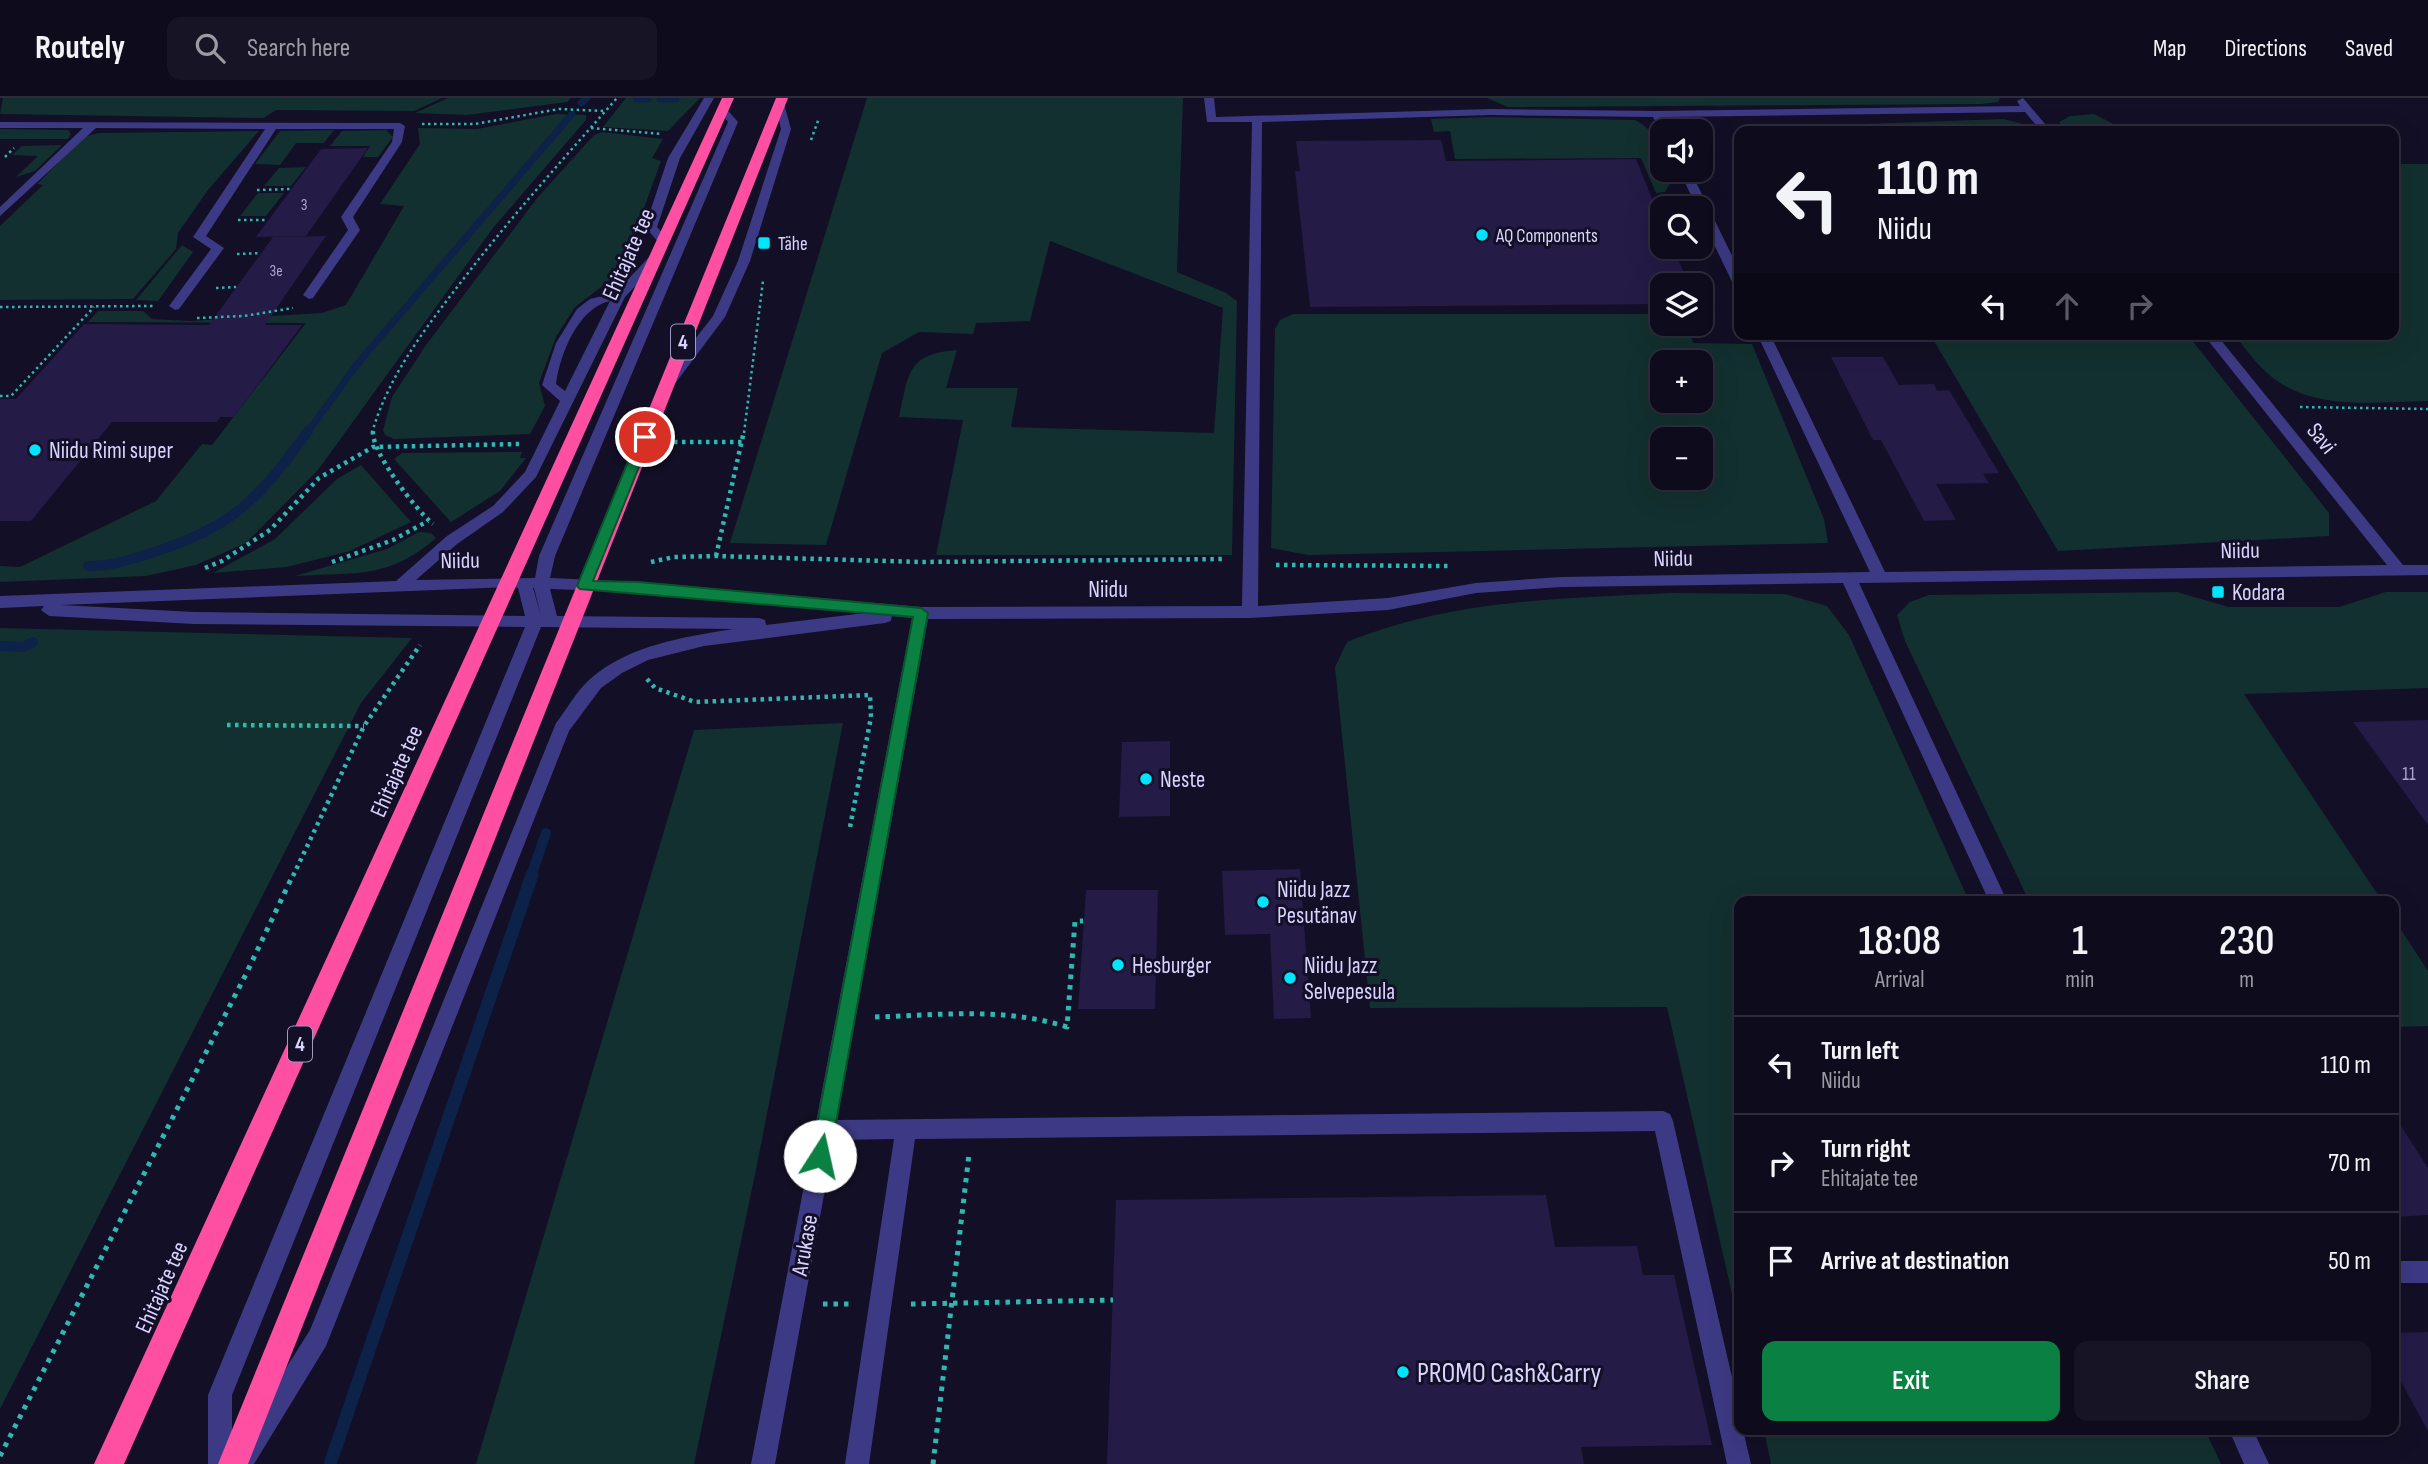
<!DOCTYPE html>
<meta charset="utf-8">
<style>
:root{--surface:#0e0b1c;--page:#171425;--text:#f1f3f6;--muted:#9b9ba3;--line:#2e2b3b;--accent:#0b8043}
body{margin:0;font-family:"Sofia Sans Condensed",sans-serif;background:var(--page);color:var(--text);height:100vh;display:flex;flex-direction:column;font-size:26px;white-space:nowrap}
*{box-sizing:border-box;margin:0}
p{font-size:23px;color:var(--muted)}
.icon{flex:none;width:38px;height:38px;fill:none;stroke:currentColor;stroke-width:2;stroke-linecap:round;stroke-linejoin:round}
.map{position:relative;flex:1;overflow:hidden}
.sheet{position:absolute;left:1734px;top:798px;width:665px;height:539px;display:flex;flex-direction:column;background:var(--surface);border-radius:14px;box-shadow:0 7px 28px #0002,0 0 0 2px var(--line)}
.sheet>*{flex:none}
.hud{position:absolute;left:1734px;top:28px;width:665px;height:214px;border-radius:14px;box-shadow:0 7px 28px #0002,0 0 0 2px var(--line);background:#0e0b1c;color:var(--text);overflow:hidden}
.fabs{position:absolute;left:1650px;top:21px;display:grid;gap:14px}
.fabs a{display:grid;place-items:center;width:63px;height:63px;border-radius:14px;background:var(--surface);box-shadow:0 7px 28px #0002,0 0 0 2px var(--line);font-size:35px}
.pin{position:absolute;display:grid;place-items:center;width:60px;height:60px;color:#fff;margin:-30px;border:4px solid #fff;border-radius:50%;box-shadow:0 2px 7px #0007}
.me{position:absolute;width:77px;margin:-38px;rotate:10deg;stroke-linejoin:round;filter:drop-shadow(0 0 5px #0008)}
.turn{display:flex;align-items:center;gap:24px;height:147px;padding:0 28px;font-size:32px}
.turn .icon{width:91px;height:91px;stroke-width:2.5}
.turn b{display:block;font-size:49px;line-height:60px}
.lanes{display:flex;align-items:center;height:66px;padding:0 28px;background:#0003;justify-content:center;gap:35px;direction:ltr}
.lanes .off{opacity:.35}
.eta{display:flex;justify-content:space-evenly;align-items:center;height:119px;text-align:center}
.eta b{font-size:42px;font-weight:600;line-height:49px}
.primary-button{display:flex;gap:14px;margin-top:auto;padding:14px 28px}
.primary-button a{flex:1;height:80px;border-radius:14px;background:var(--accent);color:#fff;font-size:28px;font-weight:600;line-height:80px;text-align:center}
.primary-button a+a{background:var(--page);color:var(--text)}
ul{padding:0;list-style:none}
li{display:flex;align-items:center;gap:21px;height:98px;padding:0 28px;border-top:2px solid var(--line)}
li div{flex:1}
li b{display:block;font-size:26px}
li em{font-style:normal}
header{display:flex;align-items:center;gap:42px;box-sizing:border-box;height:98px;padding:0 35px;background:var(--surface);border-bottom:2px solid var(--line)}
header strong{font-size:33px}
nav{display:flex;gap:38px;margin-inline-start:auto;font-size:24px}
.search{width:490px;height:63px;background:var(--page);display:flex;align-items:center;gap:18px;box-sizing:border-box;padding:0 24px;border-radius:14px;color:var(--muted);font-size:26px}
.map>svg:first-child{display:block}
.green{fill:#12302f;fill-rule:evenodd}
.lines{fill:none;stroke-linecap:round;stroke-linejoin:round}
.stream-far2{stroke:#0c2248;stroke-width:7}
.stream-far1{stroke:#0c2248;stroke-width:10}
.stream{stroke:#0c2248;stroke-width:13}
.building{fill:#241b47}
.path-far2{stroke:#2fb8b0;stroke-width:2.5;stroke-dasharray:2.5 3.5;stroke-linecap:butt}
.path-far1{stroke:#2fb8b0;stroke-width:4.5;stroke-dasharray:3.5 4.5;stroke-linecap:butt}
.path{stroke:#2fb8b0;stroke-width:5;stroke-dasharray:4.5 6;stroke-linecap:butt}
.minor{fill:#3d3a85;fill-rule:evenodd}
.highway{fill:#ff4fa3;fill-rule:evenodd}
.route{fill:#0b8043;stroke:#07532c;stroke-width:2}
.poi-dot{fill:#00e5ff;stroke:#130f26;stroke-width:2.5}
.labels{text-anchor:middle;stroke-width:6;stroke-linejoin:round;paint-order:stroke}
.far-number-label{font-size:16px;fill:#aca6d1}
.far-poi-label{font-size:19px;fill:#d9d4ff;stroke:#130f26;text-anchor:start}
.number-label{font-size:19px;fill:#aca6d1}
.shield{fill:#130f26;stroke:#9e99be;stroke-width:2}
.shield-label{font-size:21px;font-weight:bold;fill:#d9d4ff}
.street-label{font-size:23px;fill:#d9d4ff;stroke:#130f26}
.poi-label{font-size:23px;fill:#d9d4ff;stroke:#130f26;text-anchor:start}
.near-poi-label{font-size:28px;fill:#d9d4ff;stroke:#130f26;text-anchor:start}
</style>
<header>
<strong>Routely</strong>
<div class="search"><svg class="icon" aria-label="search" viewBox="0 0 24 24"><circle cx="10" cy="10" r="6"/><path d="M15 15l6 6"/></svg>Search here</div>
<nav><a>Map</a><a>Directions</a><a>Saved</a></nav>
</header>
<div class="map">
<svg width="2428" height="1366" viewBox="0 0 2428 1366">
<rect width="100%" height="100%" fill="#130f26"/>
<path class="green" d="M 3,0 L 442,0 L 414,13 L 276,12 L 264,20 L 0,16 Z
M 448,0 L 571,0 L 567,4 L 467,17 L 415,15 Z
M 626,0 L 700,0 L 668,33 L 603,29 Z
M 867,0 L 1183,0 L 1177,174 L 1226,195 L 1237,203 L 1232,457 L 936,457 L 963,322 L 899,319 C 909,276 906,256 957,252 L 946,290 L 1018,290 L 1011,329 L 1214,335 L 1223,210 L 1050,143 L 1030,223 L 976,225 L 973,236 L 919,234 L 882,255 L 826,447 L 730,445 Z
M 1487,0 L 2000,0 L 1998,4 L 1981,6 L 1508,9 Z
M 556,16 L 586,17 L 586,22 L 493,130 L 318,372 L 246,445 L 196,467 L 146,478 L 0,484 L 0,468 L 20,469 L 156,403 L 202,346 L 212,347 L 306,225 L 88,224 L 98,213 L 143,213 L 152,221 L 190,223 L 322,215 L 346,207 L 404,108 L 380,106 L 420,46 L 418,30 L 477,31 Z
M 2094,16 L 2125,32 L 2135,33 L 2066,33 L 2059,24 L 2070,18 Z
M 1493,19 L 1635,22 C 1656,33 1662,49 1662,72 L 1671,72 L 1674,78 L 1665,94 L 1656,95 L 1641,60 L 1455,61 L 1450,33 L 1434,34 L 1431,21 Z
M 2003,21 L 2020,25 L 2027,33 L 1810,33 L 1807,28 Z
M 0,31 L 68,32 L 71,36 L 68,41 L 0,41 Z
M 334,32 L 324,45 L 296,45 L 280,67 L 255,66 L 280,33 Z
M 386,32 L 393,39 L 378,59 L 363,59 L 370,48 L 330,48 L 342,33 Z
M 259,33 L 208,92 L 178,135 L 176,151 L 133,201 L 0,202 L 0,128 L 43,87 L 37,86 L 84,39 L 98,35 Z
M 602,34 L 663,41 L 652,60 L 661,63 L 639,124 L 613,180 L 575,209 L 556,239 L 539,285 L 545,308 L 530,336 L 394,341 L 385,337 L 383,332 L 392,299 L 426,247 L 538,99 L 594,37 Z
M 62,47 L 35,73 L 16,79 L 38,58 L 12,57 L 22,48 Z
M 2394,66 L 2428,66 L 2428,303 C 2374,304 2309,314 2266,274 C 2254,263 2244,249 2234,236 L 2394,236 Z
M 306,69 L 291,88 L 264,88 L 279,70 Z
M 258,95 L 284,95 L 266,118 L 240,118 Z
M 182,147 L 193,154 L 158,203 L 136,202 Z
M 1293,216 L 1662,216 L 1662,226 L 1688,226 L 1693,245 L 1752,246 L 1824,421 L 1828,445 L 1308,457 L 1271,450 L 1275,231 L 1280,222 ZM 1662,264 L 1701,264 L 1701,303 L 1662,303 ZM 1662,341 L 1701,341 L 1701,380 L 1662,380 Z
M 1930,236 L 2187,236 L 2329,415 L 2329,438 L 2058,453 Z
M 522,354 L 520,360 L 526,360 L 500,393 L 451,424 L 394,361 L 402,355 Z
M 361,367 L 411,424 L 350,453 L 287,469 L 213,475 L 275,441 L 337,381 Z
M 419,434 L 431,435 L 436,440 C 388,482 355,474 295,478 L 387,451 Z
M 2177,494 L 2229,509 L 2339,509 L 2386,494 L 2428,494 L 2428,590 L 2244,596 L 2382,803 L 2029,803 L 1905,543 L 1897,517 L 1910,504 L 1929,497 Z
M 1671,495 L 1785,496 L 1827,508 L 1849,537 L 1969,803 L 1740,803 L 1739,1227 L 1667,909 L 1370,910 L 1335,569 L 1347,544 C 1455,501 1557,501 1671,495 Z
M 0,530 L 412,540 L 361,605 L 0,1311 Z
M 843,625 L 757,1067 L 694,1366 L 476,1366 L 694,632 Z
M 2394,821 L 2428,873 L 2428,928 L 2394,929 Z
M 1764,1332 L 2205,1332 L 2221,1366 L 1771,1366 Z"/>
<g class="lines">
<path class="stream-far2" d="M 637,1 L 648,1
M 660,1 L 676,1
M 581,5 L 587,0
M 307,335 L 358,265 L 572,16"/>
<path class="stream-far1" d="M 88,468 C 111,468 129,462 151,455 C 232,430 259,401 308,333
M 0,548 L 23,549 L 33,544
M 531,778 L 546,735"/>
<path class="stream" d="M 330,1366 L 532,777"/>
</g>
<path class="building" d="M 1441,42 L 1446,63 L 1636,61 L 1662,125 L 1662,149 L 1673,149 L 1689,187 L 1662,187 L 1662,206 L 1310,209 L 1295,73 L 1300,73 L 1296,43 Z
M 368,50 L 306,138 L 256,139 L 321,51 Z
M 326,138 L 265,227 L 302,227 L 234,319 L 220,319 L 217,324 L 112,324 L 31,423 L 0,423 L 0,301 L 16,301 L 84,226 L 209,227 L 273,139 Z
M 1831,259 L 1883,259 L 1899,287 L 1934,286 L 1937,293 L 1949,292 L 1999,375 L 1983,376 L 1989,385 L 1936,386 L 1956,422 L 1924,423 L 1881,342 L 1873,342 Z
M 2428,622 L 2428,727 L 2353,624 Z
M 1170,643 L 1170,718 L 1119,719 L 1122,644 Z
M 1300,771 L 1311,920 L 1274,921 L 1270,836 L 1225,837 L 1222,773 Z
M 1086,792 L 1158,792 L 1155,911 L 1078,911 Z
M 2394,1017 L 2428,1070 L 2428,1117 L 2394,1119 Z
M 1546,1097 L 1555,1149 L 1637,1148 L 1643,1177 L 1674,1177 L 1712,1347 L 1581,1349 L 1584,1366 L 1107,1366 L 1116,1102 Z
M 2428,1234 L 2428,1333 L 2394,1271 L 2394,1235 Z"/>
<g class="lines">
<path class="path-far2" d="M 422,26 L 475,26 L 559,11 L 604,13
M 591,30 L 662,36
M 811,42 L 819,20
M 5,59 L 14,50
M 257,92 L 291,91
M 238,122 L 268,122
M 237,156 L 261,155
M 216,190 L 236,189
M 0,209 L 153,208
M 197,220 L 244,218 L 293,210
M 0,298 L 11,298 L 94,209
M 2300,309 L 2428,311
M 372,335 C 388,278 425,231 461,184 C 510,120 564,60 617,0
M 744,335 L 763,183"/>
<path class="path-far1" d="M 373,333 C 371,354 416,412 433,426
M 674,344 L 743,344
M 716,458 L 744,333
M 332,464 L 393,442 L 428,423
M 651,464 L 674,459 L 716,458 L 921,464 L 1226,461
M 1276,467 L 1449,468
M 205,470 L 222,463 L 270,432 L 319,380 L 373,349 L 519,346
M 647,581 L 655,590 L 695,604 L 870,597 L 871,619 L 850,729
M 227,627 L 364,628
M 293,778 L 364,628 L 420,547"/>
<path class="path" d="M 875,919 C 939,917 1005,909 1067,929 L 1075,823 L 1083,823
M 823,1206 L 849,1206
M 911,1206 L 1113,1202
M 0,1358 L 247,874 L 293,777
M 933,1366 L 969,1056"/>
<path class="minor" d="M 704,0 L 714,0 L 680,60 L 657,129 L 669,142 L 659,145 L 645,129 L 668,60 Z
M 1204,0 L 1214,0 L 1216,19 L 1491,11 L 1657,13 L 2020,8 L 2017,3 L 2023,0 L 2051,33 L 2041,33 L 2025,14 L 1664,19 L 1670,33 L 1662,33 L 1662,36 L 1653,19 L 1491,17 L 1262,24 L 1258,508 L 1388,500 L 1476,485 L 1561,479 L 1870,474 L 1757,236 L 1770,236 L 1885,474 L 2387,467 L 2203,236 L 2216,236 L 2403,467 L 2428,467 L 2428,477 L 1859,485 L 2007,803 L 1989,803 L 1843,485 L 1561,489 L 1476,495 L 1388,512 L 1250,520 L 928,521 L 837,1022 L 1663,1013 L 1670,1016 L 1673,1023 L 1740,1314 L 1740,1332 L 1743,1332 L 1751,1366 L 1727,1366 L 1655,1033 L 915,1041 L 869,1366 L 845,1366 L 894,1041 L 834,1042 L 775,1366 L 751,1366 L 912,520 L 892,518 L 891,523 L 885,525 L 704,548 L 648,562 L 622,575 L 601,590 L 569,633 L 326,1248 L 254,1366 L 208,1366 L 208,1297 L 525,529 L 194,526 L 49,518 L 41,512 L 44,508 L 0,510 L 0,498 L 396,483 L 447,438 L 493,408 L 525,374 L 560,303 L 542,287 L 556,245 L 577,211 L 590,201 L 615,195 L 651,157 L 659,157 L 659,163 L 625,199 L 536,379 L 503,414 L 457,446 L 416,482 L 535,480 L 539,458 L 728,24 L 718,10 L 723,7 L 738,24 L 555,458 L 550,480 L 639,484 L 921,509 L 1242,508 L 1252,24 L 1207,24 ZM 610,203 L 565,293 L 556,286 C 560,256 578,210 610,203 ZM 511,489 L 518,490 L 525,518 L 194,514 L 61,507 ZM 533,490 L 534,490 L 541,518 ZM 550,491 L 639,494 L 865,515 L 766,527 L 765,522 L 759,520 L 557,518 ZM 541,529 L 733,531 C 684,539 628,547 589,582 C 576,594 567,611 556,625 L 310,1232 L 232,1356 L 232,1297 Z
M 775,4 L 784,6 L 791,31 L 750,163 L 725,219 L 674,287 L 664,287 L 664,281 L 713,218 L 738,163 L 781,31 Z
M 0,24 L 400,25 L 405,28 L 402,44 L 353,119 L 360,132 L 313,200 L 309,201 L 303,197 L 348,132 L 341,119 L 392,44 L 394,31 L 276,31 L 206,138 L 224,150 L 179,211 L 175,212 L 169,208 L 211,151 L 193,139 L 265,31 L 96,30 L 0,118 L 0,109 L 83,30 L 0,30 Z
M 1679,72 L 1690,72 L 1740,174 L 1740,192 L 1734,188 L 1701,119 L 1701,110 L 1697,110 Z
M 2394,1163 L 2428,1163 L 2428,1185 L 2394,1185 Z
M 2229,1332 L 2253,1332 L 2269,1366 L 2244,1366 Z"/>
<path class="highway" d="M 722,0 L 734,0 L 124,1366 L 94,1366 Z
M 776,0 L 788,0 L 248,1366 L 218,1366 Z"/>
</g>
<path class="route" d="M 645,335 L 651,339 L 593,483 L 639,484 L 921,510 L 928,515 L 830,1058 L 827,1064 L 820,1067 L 813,1064 L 811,1058 L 913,519 L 580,491 L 577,488 L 638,339 Z"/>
<g class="poi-dot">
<circle cx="1482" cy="137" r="7"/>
<rect x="757" y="138" width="14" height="14" rx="3.5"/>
<circle cx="35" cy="352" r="7"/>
<rect x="2211" y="487" width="14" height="14" rx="3.5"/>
<circle cx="1146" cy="681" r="7"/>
<circle cx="1263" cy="804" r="7"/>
<circle cx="1118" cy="867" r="7"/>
<circle cx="1290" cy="880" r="7"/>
<circle cx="1403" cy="1274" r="7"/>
</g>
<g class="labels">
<g class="far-number-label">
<text x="304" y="112">3</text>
<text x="276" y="178">3e</text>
</g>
<g class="far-poi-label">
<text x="1496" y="144">AQ Components</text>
<text x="778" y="152">Tähe</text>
</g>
<g class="number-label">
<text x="2409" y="682">11</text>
</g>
<g class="shield">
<rect x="671" y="226.5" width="24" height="35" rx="5"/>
<rect x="288" y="928.5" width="24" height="35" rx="5"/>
</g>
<g class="shield-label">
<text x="683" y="251">4</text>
<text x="300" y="953">4</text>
</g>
<g class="street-label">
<text transform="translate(628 156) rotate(-66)" y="8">Ehitajate tee</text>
<text transform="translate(2322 340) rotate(51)" y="8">Savi</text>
<text transform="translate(2240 452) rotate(-1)" y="8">Niidu</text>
<text transform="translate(1673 460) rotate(-1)" y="8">Niidu</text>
<text transform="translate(460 462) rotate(-1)" y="8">Niidu</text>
<text x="1108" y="499">Niidu</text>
<text transform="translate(396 673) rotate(-66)" y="8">Ehitajate tee</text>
<text transform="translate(804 1147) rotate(-80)" y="8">Arukase</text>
<text transform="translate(161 1189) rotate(-66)" y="8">Ehitajate tee</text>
</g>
<g class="poi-label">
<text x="49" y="360">Niidu Rimi super</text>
<text x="2232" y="502">Kodara</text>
<text x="1160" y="689">Neste</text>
<text x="1277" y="799">Niidu Jazz<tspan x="1277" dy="26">Pesutänav</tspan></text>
<text x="1132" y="875">Hesburger</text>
<text x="1304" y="875">Niidu Jazz<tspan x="1304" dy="26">Selvepesula</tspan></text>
</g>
<g class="near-poi-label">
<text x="1417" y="1284">PROMO Cash&amp;Carry</text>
</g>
</g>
</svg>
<div class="fabs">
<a><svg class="icon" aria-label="sound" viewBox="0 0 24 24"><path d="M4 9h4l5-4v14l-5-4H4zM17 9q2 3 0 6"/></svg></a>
<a><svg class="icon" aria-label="search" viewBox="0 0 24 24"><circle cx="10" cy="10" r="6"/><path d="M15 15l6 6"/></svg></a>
<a><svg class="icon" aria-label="layers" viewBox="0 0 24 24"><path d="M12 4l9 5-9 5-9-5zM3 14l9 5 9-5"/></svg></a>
<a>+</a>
<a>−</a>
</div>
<div class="pin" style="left:645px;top:339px;background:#d93025"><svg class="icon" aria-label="arrive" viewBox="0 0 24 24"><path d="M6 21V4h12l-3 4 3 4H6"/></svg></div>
<svg class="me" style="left:820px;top:1058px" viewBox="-20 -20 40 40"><circle r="19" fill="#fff"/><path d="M0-13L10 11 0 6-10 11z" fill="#0b8043"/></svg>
<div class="hud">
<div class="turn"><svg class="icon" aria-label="left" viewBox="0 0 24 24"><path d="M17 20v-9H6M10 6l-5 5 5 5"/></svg><div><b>110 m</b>Niidu</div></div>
<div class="lanes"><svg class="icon" aria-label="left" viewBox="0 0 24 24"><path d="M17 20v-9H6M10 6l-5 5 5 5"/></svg><svg class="icon off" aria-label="ahead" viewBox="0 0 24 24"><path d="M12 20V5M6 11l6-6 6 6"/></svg><svg class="icon off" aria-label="right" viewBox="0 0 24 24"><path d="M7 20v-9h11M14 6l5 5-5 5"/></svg></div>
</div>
<section class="sheet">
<div class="eta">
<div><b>18:08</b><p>Arrival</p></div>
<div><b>1</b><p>min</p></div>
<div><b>230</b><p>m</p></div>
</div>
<ul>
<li><svg class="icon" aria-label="left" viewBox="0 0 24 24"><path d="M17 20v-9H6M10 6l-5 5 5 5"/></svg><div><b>Turn left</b><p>Niidu</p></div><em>110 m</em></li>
<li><svg class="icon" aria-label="right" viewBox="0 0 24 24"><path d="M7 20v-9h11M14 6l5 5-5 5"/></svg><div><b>Turn right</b><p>Ehitajate tee</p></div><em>70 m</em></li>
<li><svg class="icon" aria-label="arrive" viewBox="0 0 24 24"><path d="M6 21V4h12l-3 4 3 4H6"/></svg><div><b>Arrive at destination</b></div><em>50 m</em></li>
</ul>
<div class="primary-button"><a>Exit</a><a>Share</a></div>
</section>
</div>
